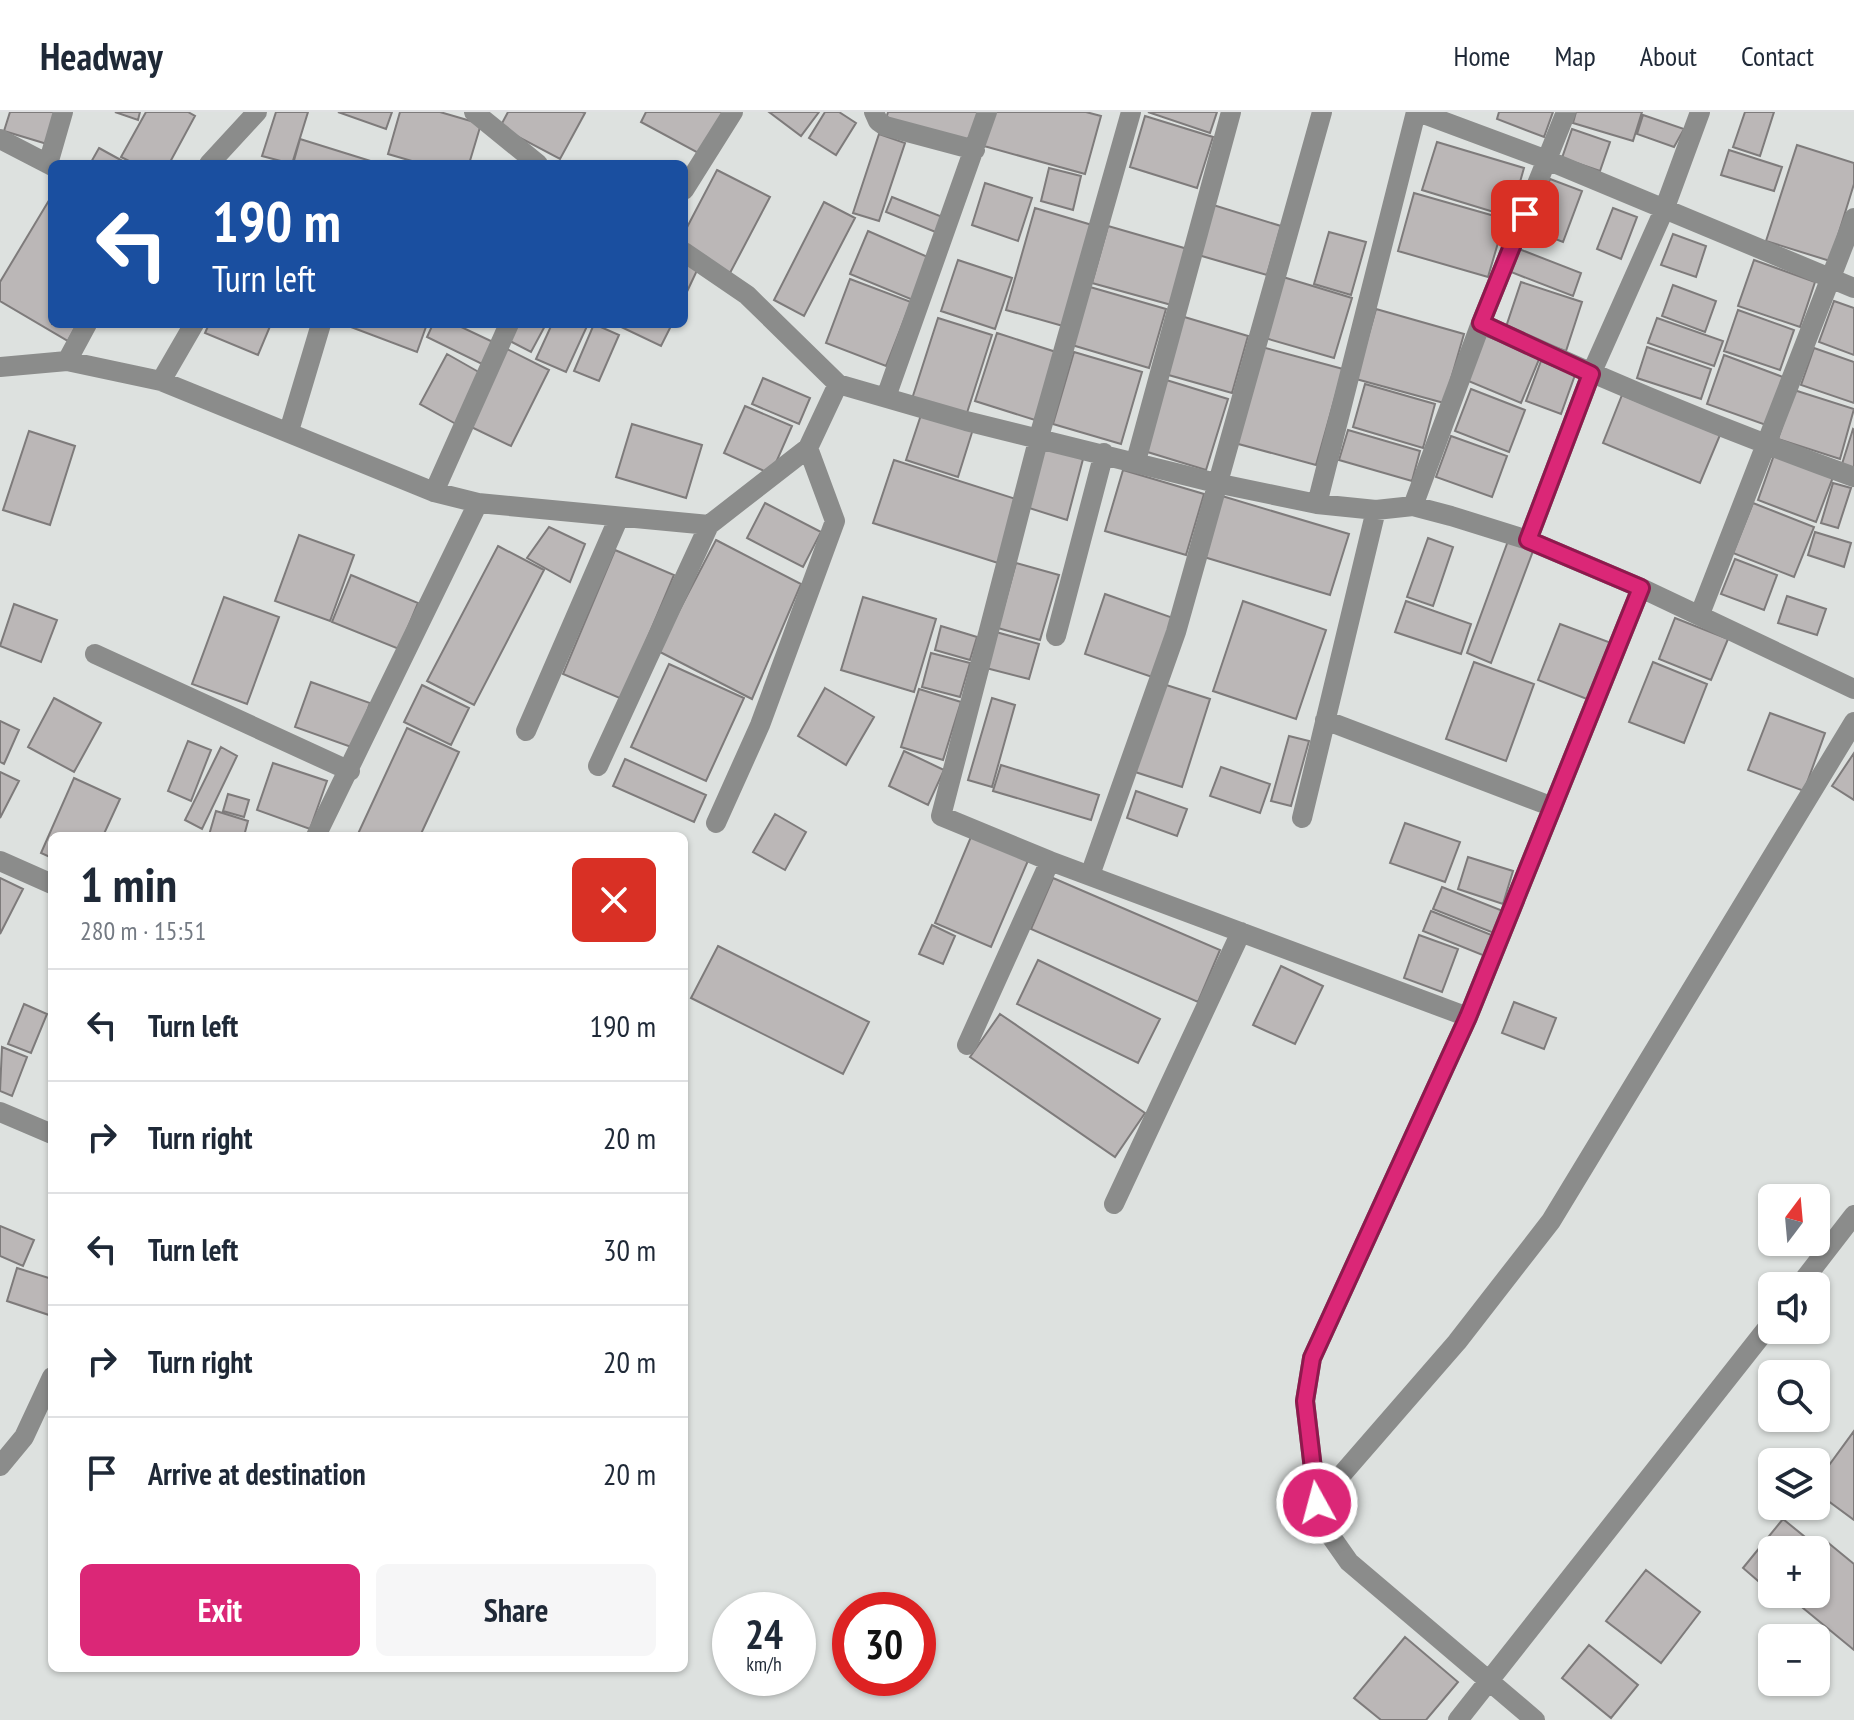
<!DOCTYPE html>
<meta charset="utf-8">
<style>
:root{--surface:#fff;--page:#f6f6f7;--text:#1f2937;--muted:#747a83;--line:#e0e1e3;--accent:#db2777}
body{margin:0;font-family:"PT Sans Narrow",sans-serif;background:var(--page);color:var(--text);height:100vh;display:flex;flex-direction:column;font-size:30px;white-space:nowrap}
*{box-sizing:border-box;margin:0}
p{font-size:26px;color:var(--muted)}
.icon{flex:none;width:44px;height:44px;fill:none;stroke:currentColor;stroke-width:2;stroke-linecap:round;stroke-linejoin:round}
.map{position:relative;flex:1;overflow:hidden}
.panel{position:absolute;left:48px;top:720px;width:640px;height:840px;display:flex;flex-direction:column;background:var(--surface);border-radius:12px;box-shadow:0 2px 6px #0004}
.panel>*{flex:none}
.guide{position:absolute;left:48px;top:48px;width:640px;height:168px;border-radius:12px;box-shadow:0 2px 6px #0004;background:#1a4fa0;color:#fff;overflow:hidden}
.needle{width:52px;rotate:16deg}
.tools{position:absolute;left:1758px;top:1072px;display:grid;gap:16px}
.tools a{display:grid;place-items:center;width:72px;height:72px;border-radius:12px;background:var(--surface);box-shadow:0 2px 6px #0004;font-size:40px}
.speed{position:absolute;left:712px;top:1480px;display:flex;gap:16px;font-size:40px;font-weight:700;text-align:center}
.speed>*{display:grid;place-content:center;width:104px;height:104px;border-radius:50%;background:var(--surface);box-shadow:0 2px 6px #0004;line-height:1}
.speed small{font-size:20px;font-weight:400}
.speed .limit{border:12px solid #d22;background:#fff;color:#111}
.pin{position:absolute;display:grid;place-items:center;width:68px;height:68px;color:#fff;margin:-34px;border-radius:16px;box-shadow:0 4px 12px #0006}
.me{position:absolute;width:88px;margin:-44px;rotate:353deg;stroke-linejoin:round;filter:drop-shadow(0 0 6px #0008)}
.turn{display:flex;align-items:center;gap:28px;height:168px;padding:0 32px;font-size:36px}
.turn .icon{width:104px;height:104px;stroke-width:2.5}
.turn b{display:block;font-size:56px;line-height:68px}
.round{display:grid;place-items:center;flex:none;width:84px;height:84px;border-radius:12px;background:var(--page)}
.headline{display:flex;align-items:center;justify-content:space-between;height:136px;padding:0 32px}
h1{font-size:48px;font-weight:800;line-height:60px}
.cta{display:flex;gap:16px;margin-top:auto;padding:16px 32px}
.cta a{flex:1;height:92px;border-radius:12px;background:var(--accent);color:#fff;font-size:32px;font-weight:800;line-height:92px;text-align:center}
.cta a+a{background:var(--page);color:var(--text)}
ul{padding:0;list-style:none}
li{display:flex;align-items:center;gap:24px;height:112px;padding:0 32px;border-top:2px solid var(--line)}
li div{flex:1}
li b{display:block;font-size:30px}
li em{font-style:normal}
header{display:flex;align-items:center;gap:48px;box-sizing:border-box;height:112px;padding:0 40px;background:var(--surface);border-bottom:2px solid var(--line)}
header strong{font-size:38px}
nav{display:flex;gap:44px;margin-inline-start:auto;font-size:28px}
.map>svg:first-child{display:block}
.building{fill:#bbb7b7;stroke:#7e7b7b;stroke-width:2}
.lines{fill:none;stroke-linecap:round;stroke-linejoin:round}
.street{stroke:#8b8c8b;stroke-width:20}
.route-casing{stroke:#8e194d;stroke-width:20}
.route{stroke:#db2777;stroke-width:14}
</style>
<header>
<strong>Headway</strong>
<nav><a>Home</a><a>Map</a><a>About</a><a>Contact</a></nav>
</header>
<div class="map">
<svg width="1854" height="1608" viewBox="0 0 1854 1608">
<rect width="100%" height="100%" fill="#dde1df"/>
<path class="building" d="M 10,0 L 57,0 L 47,32 L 4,19 Z
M 115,0 L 140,0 L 138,8 Z
M 146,0 L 188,0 L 195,4 L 169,52 L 135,52 L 121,45 Z
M 276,0 L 308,0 L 292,52 L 262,44 Z
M 338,0 L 392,0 L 386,17 Z
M 400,0 L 440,0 L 481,12 L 469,52 L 422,52 L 388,42 Z
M 508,0 L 582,0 L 585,1 L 560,47 L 500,15 Z
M 646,0 L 726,0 L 702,43 L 641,10 Z
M 769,0 L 819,0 L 801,24 Z
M 825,0 L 839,0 L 856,11 L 836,43 L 809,26 Z
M 888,0 L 986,0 L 976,34 L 886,7 Z
M 993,0 L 1086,0 L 1101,4 L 1085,62 L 984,34 Z
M 1148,0 L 1217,0 L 1210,21 Z
M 1499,0 L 1553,0 L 1544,25 L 1497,7 Z
M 1576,0 L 1642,0 L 1633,29 L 1573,11 Z
M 1745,0 L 1774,0 L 1760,44 L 1733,35 Z
M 1643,3 L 1684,17 L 1674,35 L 1637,22 Z
M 1145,4 L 1213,25 L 1197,76 L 1130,55 Z
M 1572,17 L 1610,30 L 1600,59 L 1562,46 Z
M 879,22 L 905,31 L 879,109 L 853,101 Z
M 300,27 L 377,51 L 376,52 L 293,52 Z
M 1437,30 L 1524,56 L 1510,105 L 1422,78 Z
M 1797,33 L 1854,51 L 1854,72 L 1830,149 L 1766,129 Z
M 99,36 L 128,52 L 90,52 Z
M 1729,38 L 1782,55 L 1774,79 L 1721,63 Z
M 1049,56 L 1081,64 L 1073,98 L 1041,89 Z
M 717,58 L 770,85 L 730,161 L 684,137 L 684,121 Z
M 1550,67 L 1582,79 L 1563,130 L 1532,118 Z
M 985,71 L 1032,86 L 1018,129 L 972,113 Z
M 1414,81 L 1505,107 L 1488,165 L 1398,139 Z
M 51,85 L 52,212 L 77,212 L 68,229 L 0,189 L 0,170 Z
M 892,85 L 945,106 L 938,121 L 886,100 Z
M 824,90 L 855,106 L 804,204 L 774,188 Z
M 1210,92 L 1281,114 L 1267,163 L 1195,142 Z
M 1035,96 L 1092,113 L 1063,214 L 1006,198 Z
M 1613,96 L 1637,105 L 1621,147 L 1597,137 Z
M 1108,114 L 1191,138 L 1175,194 L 1092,171 Z
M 868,119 L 930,146 L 913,188 L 850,162 Z
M 1329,120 L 1366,130 L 1351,183 L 1314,172 Z
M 1673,122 L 1706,134 L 1696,165 L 1661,153 Z
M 1519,137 L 1581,161 L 1573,184 L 1511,160 Z
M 684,145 L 700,152 L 684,186 Z
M 958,148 L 1012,166 L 995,217 L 941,199 Z
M 1754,148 L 1815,170 L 1800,215 L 1738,194 Z
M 1283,165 L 1352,186 L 1334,246 L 1265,226 Z
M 850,167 L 911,190 L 886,254 L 826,231 Z
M 1521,170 L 1582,190 L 1566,239 L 1505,218 Z
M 1673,173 L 1716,189 L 1705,220 L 1662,204 Z
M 1090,175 L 1166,197 L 1149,256 L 1072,233 Z
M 1834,189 L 1854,196 L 1854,243 L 1819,230 Z
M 1376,197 L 1464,222 L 1444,291 L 1356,267 Z
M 1738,198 L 1794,218 L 1780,258 L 1724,239 Z
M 1181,204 L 1248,224 L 1232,281 L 1165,262 Z
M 938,206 L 992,223 L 965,307 L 911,290 Z
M 1657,206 L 1723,229 L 1714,254 L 1648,231 Z
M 209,212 L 271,212 L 258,243 L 205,221 Z
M 343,212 L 427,212 L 417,240 Z
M 433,212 L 455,212 L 493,230 L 482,252 L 427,225 Z
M 517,212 L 546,212 L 531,240 L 508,228 Z
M 552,212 L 588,212 L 566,260 L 536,247 Z
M 594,212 L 619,223 L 599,269 L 574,259 Z
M 615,212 L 672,212 L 661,234 Z
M 997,221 L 1056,240 L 1035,308 L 975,289 Z
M 1484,223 L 1540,245 L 1521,291 L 1466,268 Z
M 1258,234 L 1343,257 L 1316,353 L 1231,330 Z
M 503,235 L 549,258 L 511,334 L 465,312 Z
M 1647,235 L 1711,257 L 1701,287 L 1637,266 Z
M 1814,236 L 1854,250 L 1854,291 L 1801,273 Z
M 1074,240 L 1142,260 L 1121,332 L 1053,312 Z
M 447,242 L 484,263 L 456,312 L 420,292 Z
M 1724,243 L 1783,265 L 1766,313 L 1707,292 Z
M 1541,249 L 1575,263 L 1561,302 L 1526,289 Z
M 763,266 L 810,286 L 799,312 L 752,292 Z
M 1163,267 L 1228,287 L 1206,358 L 1141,338 Z
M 1365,272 L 1435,292 L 1423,336 L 1353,315 Z
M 1471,277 L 1525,298 L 1509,340 L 1455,319 Z
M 1794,278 L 1854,297 L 1840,347 L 1778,327 Z
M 1622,283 L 1720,323 L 1700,371 L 1603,331 Z
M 745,294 L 792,314 L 771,362 L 724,341 Z
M 923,297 L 974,314 L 958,365 L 906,348 Z
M 632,312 L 702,333 L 686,386 L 616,365 Z
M 1853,317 L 1854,318 L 1854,356 L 1842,352 Z
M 1348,318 L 1420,339 L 1412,369 L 1339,348 Z
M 29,319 L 75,334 L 50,413 L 3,398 Z
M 1451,324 L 1507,344 L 1492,385 L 1436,365 Z
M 1045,332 L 1083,347 L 1067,408 L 1026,395 Z
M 1774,343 L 1833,365 L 1816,410 L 1758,388 Z
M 894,348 L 1019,388 L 998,451 L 873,411 Z
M 1123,358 L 1204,382 L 1186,443 L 1105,419 Z
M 1833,371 L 1851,376 L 1838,416 L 1821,411 Z
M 1222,384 L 1349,422 L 1330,483 L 1204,445 Z
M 765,391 L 821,420 L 803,455 L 747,426 Z
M 1753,391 L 1814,415 L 1794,465 L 1733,441 Z
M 549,415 L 585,432 L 570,470 L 527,446 Z
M 1815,420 L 1851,431 L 1844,455 L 1808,443 Z
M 299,423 L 354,443 L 330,509 L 275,489 Z
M 1428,426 L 1453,435 L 1433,494 L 1407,485 Z
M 716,428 L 801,472 L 752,587 L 658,539 Z
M 1508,429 L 1533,439 L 1491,551 L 1467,541 Z
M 498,434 L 544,458 L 474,593 L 427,569 Z
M 615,438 L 674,463 L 622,587 L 563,562 Z
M 1735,447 L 1777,463 L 1764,498 L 1721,482 Z
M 1016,451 L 1059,463 L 1040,528 L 998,516 Z
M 351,463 L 418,491 L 399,537 L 332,510 Z
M 1105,482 L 1176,507 L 1155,566 L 1085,542 Z
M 1787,484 L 1826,497 L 1817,523 L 1778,511 Z
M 224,485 L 279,505 L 247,592 L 192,572 Z
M 863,485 L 936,507 L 914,580 L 841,558 Z
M 1243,489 L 1326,518 L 1296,607 L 1213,579 Z
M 1406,489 L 1471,512 L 1461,542 L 1395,520 Z
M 14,492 L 57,508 L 41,550 L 0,534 Z
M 1675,506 L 1728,527 L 1711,568 L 1659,547 Z
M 1560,512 L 1614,532 L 1592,589 L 1538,568 Z
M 941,514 L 977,525 L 970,548 L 935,538 Z
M 996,520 L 1039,532 L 1029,567 L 986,556 Z
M 931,541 L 970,551 L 960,585 L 922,575 Z
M 1474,550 L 1534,572 L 1506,649 L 1446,627 Z
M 1653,550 L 1707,572 L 1684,631 L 1629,610 Z
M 669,552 L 744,586 L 706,669 L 631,635 Z
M 311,570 L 370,591 L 354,636 L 295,615 Z
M 1160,571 L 1210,587 L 1182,675 L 1132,659 Z
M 422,573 L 469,596 L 451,633 L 404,610 Z
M 825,576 L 874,605 L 846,653 L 798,624 Z
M 919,577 L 961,590 L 943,648 L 901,635 Z
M 54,586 L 101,611 L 74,660 L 28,635 Z
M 992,586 L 1015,593 L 992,675 L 968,668 Z
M 1770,601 L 1825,621 L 1804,679 L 1748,658 Z
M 0,609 L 19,618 L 4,652 L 0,650 Z
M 407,616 L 459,640 L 420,724 L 357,724 Z
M 1289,624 L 1309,629 L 1291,694 L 1271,689 Z
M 188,629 L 211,638 L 191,689 L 168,679 Z
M 221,635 L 237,644 L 202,717 L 185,708 Z
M 904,639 L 944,658 L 928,693 L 889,674 Z
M 1854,641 L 1854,688 L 1832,674 Z
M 625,647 L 706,683 L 694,710 L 613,674 Z
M 273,651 L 327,669 L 310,717 L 257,698 Z
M 1001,653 L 1099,683 L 1091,708 L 993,679 Z
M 1221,655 L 1270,672 L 1260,701 L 1210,684 Z
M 0,660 L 19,669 L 0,706 Z
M 74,666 L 120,687 L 103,724 L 52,724 L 52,746 L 41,741 Z
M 1136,679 L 1187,697 L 1177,724 L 1127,706 Z
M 228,682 L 249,688 L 244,705 L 223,699 Z
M 216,699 L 248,709 L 244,724 L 209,723 Z
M 775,702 L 806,720 L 785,758 L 753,740 Z
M 1405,711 L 1460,730 L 1445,770 L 1390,751 Z
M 973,720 L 1030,744 L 991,835 L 935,811 Z
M 1468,745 L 1513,759 L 1503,792 L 1458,777 Z
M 0,766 L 23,777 L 0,822 Z
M 1053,766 L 1220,838 L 1198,890 L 1031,817 Z
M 1442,775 L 1503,799 L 1494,821 L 1433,797 Z
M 1431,799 L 1494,824 L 1485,844 L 1423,819 Z
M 932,813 L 955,824 L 943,852 L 919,842 Z
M 1419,823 L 1458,837 L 1442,880 L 1404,866 Z
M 718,834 L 869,910 L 843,962 L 691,886 Z
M 1038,848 L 1160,907 L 1138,951 L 1017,892 Z
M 1281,854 L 1323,874 L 1295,932 L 1253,913 Z
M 1514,890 L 1556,906 L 1544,937 L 1502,921 Z
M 24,892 L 47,902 L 31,941 L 8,932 Z
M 1000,902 L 1145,1001 L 1115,1045 L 970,945 Z
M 2,935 L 27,945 L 12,984 L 0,979 Z
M 0,1114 L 34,1128 L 23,1154 L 0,1144 Z
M 17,1156 L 52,1167 L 52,1204 L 7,1189 Z
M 1854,1319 L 1854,1408 L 1816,1380 L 1816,1371 Z
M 1783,1407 L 1805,1425 L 1794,1438 L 1772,1438 L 1772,1464 L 1764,1474 L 1743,1456 Z
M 1826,1429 L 1854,1452 L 1854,1538 L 1786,1482 L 1816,1482 L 1816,1441 Z
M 1646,1458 L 1700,1500 L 1661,1551 L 1606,1509 Z
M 1405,1525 L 1458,1570 L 1426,1608 L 1381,1608 L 1354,1586 Z
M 1589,1533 L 1638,1573 L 1611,1606 L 1562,1566 Z"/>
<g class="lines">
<path class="street" d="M 474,0 L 538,52
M 874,0 L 878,9 L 885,14 L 975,38
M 1131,0 L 1039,325 L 941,704 L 1050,749 L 1468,905
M 1418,0 L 1547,48 L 1854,176
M 0,27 L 52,54
M 48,52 L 63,0
M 209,52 L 257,0
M 684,78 L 733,0
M 684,140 L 747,183 L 838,272 L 966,309 L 1216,371 L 1317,392 L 1376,398 L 1413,394 L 1451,404 L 1528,428 L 1641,476 L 1854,577
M 1481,211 C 1603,268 1727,319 1854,365
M 67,249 L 87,212
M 0,255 L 67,249 L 161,269 L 434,380 L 478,391 L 709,413
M 161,269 L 194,212
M 886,285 L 987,0
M 289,319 L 321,212
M 1136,349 L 1231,0
M 434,380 L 509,212
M 1317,392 L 1416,0
M 1413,394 L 1481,211 L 1566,0
M 1528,428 L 1591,262 L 1664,98 L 1700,0
M 1700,502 L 1854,106
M 1056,524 L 1104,341
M 95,542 L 350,659
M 1325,608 L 1553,695
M 526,619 L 619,405
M 598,654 L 709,413 L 808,336 L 838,272
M 1302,706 L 1376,398
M 716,711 L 760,613 L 835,409 L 808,336
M 316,724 L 478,391
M 0,749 L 52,772
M 1090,763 L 1176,520 L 1322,0
M 967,933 L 1050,749
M 0,1000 L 52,1022
M 1114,1092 L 1241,820
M 1799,1174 L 1854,1103
M 0,1354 L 24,1325 L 52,1265
M 1317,1391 L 1457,1230 L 1551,1109 L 1854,610
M 1458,1608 L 1772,1210
M 1535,1608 L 1349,1450 L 1330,1423 L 1317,1391 L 1305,1289 L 1312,1246 L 1468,905 L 1641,476"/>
</g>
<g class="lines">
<g class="route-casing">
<path id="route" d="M 1317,1391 L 1305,1289 L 1312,1246 L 1468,905 L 1641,476 L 1528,428 L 1591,262 L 1481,211 L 1525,102"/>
</g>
<use href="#route" class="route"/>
</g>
</svg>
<div class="tools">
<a><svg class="needle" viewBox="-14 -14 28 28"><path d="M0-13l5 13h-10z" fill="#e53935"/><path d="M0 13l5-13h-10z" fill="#747a83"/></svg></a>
<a><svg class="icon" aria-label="sound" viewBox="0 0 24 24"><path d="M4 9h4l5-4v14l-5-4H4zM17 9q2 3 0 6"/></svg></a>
<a><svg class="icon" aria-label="search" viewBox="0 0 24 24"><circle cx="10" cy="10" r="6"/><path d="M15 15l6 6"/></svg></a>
<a><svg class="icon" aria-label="layers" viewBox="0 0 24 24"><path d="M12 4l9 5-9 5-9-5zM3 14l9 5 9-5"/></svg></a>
<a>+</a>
<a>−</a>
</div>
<div class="speed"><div>24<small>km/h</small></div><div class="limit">30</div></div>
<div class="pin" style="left:1525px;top:102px;background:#d93025"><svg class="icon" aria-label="arrive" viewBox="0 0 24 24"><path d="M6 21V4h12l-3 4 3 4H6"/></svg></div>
<svg class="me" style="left:1317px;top:1391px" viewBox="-20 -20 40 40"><circle r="17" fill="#db2777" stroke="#fff" stroke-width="3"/><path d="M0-11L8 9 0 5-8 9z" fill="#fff"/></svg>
<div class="guide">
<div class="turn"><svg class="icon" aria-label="left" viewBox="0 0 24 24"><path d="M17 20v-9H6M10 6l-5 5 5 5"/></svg><div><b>190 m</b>Turn left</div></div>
</div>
<section class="panel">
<div class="headline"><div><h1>1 min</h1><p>280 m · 15:51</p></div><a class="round" style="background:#d93025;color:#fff"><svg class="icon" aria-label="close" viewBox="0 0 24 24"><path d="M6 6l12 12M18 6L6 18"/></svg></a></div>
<ul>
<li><svg class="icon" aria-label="left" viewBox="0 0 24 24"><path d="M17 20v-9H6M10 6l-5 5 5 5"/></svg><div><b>Turn left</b></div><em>190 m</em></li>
<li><svg class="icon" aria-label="right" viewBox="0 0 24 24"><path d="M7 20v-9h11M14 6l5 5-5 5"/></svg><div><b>Turn right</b></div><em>20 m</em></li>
<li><svg class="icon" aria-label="left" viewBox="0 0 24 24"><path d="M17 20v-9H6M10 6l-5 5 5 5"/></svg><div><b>Turn left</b></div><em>30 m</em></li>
<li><svg class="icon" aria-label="right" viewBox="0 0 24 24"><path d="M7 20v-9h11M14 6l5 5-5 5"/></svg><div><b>Turn right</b></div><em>20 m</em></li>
<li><svg class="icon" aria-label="arrive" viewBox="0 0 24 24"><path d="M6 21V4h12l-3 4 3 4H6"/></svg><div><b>Arrive at destination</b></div><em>20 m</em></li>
</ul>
<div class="cta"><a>Exit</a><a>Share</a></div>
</section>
</div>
